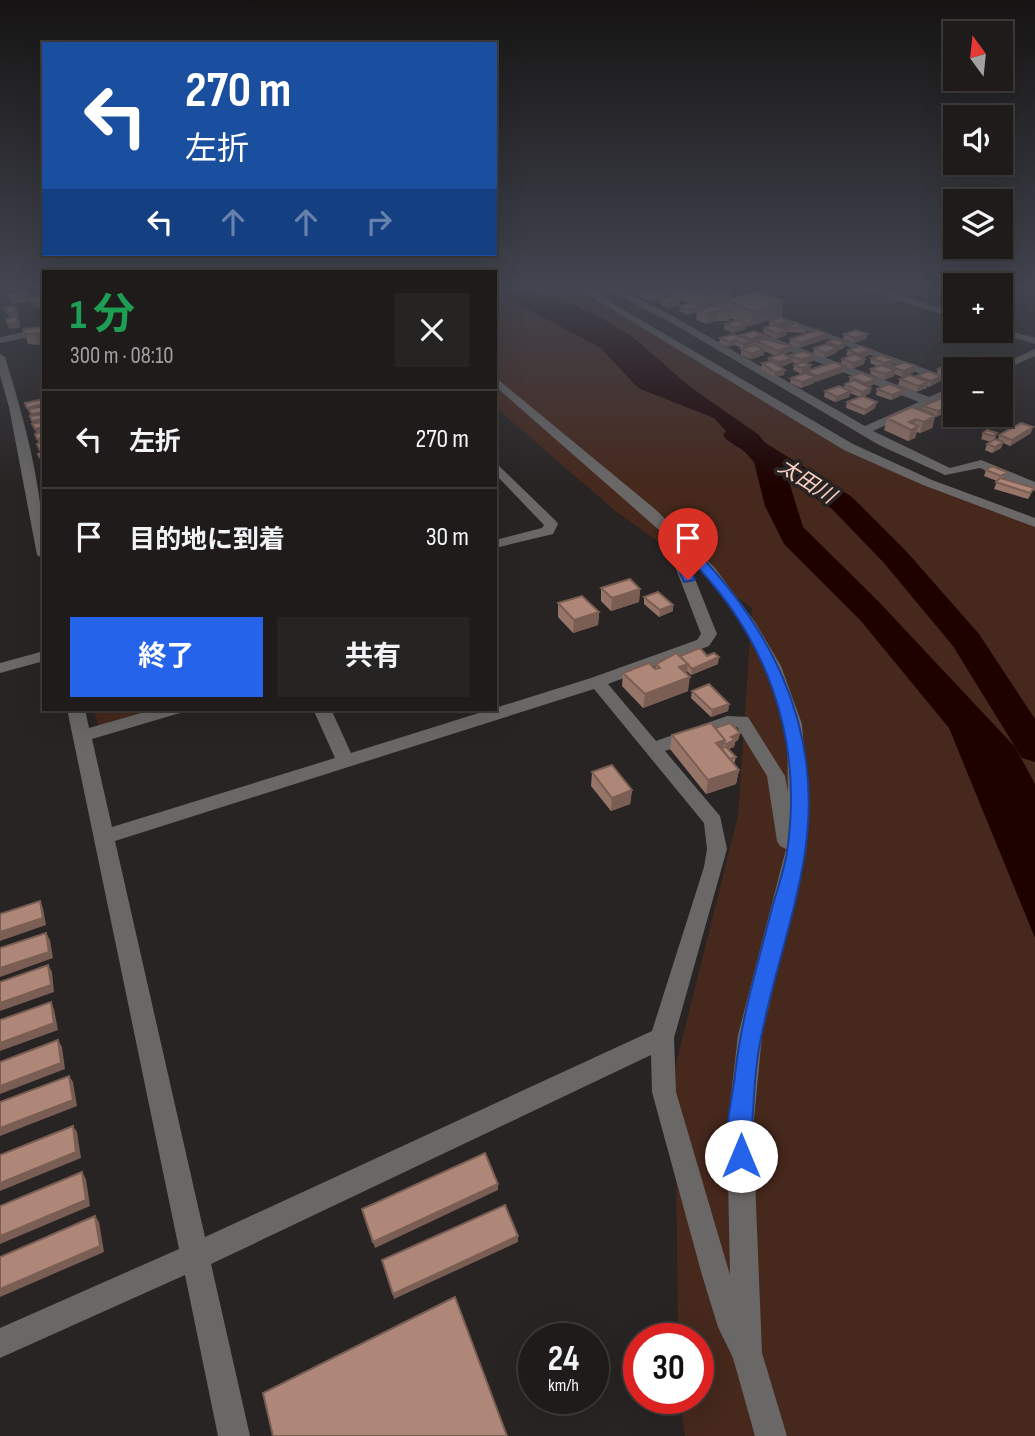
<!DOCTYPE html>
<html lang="ja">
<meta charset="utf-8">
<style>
:root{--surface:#1e1b1a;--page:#262423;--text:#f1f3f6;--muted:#a1a1a2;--line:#3c3939;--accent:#2563eb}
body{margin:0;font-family:"Sofia Sans Condensed","Noto Sans JP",sans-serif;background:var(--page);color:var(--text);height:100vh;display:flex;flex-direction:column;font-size:26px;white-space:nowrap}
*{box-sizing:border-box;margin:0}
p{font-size:23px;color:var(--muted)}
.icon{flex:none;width:38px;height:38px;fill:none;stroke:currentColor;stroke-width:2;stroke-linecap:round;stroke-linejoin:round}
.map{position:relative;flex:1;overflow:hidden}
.side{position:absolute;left:42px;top:270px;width:455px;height:441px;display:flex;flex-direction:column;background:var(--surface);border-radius:0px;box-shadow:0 7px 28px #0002,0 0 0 2px var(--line)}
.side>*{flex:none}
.top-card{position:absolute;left:42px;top:42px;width:455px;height:214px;border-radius:0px;box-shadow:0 7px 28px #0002,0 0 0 2px var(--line);background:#1a4fa0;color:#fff;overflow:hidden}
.needle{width:46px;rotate:345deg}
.tools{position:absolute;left:943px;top:21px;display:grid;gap:14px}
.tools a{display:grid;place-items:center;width:70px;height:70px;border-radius:0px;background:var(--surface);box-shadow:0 7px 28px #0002,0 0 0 2px var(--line);font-size:35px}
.speed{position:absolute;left:518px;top:1323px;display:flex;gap:14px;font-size:35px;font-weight:700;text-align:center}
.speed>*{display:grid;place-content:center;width:91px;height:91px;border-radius:50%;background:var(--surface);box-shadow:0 7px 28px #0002,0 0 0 2px var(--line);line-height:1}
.speed small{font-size:18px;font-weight:400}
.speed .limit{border:10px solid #d22;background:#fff;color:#111}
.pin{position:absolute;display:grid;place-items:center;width:60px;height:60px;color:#fff;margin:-72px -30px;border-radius:50% 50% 50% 0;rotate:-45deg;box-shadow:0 0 7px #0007}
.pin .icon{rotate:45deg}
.me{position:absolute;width:77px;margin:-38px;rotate:0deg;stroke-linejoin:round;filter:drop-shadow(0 0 5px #0008)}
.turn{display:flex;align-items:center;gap:24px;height:147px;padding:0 28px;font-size:32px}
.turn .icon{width:91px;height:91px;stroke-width:2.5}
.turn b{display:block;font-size:49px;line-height:60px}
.lanes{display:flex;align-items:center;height:66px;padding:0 28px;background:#0003;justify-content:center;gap:35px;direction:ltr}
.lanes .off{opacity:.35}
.round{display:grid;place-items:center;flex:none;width:74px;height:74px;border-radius:0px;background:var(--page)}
.headline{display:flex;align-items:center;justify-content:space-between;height:119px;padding:0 28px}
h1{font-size:42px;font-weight:700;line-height:52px;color:#1e9e55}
.button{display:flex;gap:14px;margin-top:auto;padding:14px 28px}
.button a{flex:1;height:80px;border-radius:0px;background:var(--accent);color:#fff;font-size:28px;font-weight:700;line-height:80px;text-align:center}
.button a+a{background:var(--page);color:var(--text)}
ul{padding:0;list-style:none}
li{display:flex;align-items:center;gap:21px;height:98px;padding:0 28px;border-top:2px solid var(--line)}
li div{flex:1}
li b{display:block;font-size:26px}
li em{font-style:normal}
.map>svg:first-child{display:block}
.green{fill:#46281c}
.water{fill:#1d0200}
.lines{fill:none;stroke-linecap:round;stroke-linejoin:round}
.river{fill:#1d0200;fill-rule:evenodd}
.minor{fill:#6a6867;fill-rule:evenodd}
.wall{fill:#967467}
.shaded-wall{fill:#7a5e54}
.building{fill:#af8778;stroke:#7a5e54;stroke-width:2}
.route{fill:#2563eb;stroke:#184099;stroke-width:2}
.labels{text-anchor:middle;stroke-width:7;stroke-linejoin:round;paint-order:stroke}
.far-water-label{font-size:21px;font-style:italic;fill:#fad1c2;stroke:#282423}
</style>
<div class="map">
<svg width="1035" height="1436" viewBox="0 0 1035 1436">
<rect width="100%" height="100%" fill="#282423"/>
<path class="green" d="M 495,286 L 562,286 L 630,315 L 906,475 L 1035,525 L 1035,1436 L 685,1436 L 680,1398 L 698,1398 L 698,1339 L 678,1339 L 675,1068 L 738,816 L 752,608 L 618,513 L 495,407 Z
M 93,709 L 162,709 L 99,726 Z"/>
<path class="water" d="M 495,286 L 514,286 L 588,324 L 679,379 L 759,435 L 786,472 L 803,527 L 878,601 L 1015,747 L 1035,784 L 1035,938 L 949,728 L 861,621 L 784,544 L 765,506 L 754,462 L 714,418 L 638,388 L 601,348 L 495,292 Z"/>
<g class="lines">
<path class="river" d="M 504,286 L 528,286 L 598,316 L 633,337 L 698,394 L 694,399 L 678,399 L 619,345 L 584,324 L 506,290 Z
M 736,427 L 745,430 L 852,497 L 906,551 L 979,634 L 1035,719 L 1035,762 L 1022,758 L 953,646 L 884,563 L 832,509 L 727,440 L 723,435 L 727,430 Z"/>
<path class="minor" d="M 573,286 L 594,288 L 610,302 L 853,444 L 932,480 L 1035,518 L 1035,527 L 923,485 L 844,450 Z
M 599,286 L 611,286 L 671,315 L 865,426 L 919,402 L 753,337 L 753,333 L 761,333 L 929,397 L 953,386 L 785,323 L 793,321 L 956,380 L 956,393 L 873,431 L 950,468 L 981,460 L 1035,482 L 1035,491 L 980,468 L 945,475 L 879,445 L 665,319 Z
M 855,286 L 869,286 L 956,313 L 956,319 Z
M 44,328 L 44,334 L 0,343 L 0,337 Z
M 1001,328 L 1035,338 L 1035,344 L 998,333 L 996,331 L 1001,331 Z
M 1035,349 L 1035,356 L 1001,371 L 992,369 Z
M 0,354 L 5,357 C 25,422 44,491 44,559 L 37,555 L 9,407 L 0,375 Z
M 495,377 L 655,509 L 715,568 L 755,622 L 781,666 L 802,724 L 809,811 L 806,853 L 762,1035 L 753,1130 L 762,1353 L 787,1436 L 755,1436 L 733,1358 L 718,1327 L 702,1275 L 652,1092 L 651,1055 L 211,1264 L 250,1436 L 218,1436 L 185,1275 L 0,1358 L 0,1328 L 179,1249 L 67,709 L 85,709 L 89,728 L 155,709 L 183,709 L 180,713 L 92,739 L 112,827 L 335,758 L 313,709 L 331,709 L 351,753 L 591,678 L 697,640 L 701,634 L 665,540 L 667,537 L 495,386 ZM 685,554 C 730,599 769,660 784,723 C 789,745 787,770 788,792 L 785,776 L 748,717 L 727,716 L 656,741 L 608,684 L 709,646 L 717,634 ZM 594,689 L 704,823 L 707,849 L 704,867 L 652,1031 L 205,1237 L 115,841 ZM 737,727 L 767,776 L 777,841 L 780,846 L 786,849 L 738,1035 L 727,1130 L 730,1275 L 676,1092 L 674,1038 L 727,849 L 720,816 L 665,751 Z
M 495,462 L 556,521 L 558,524 L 553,534 L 495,548 L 495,540 L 542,528 L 544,525 L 495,474 Z
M 44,651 L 44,661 L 0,673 L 0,663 Z"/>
</g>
<path class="wall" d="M 619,286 L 634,286 L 634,288 L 625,290 L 618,288 Z
M 661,286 L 732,286 L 730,298 L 700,307 L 700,309 L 757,291 L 782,316 L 750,326 L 746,325 L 746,329 L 733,333 L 724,329 L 725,324 L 736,320 L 729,318 L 729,321 L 717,321 L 706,324 L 696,320 L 697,312 L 687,315 L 679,311 L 680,306 L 690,303 L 680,300 L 680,305 L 669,308 L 661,305 L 661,300 L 672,297 L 664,294 L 664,297 L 650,301 L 640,297 L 641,292 L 661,291 Z
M 7,295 L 31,297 L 44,295 L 44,312 L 41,308 L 37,308 L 31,303 L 30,300 L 14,304 L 9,300 Z
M 770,321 L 789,321 L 789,326 L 806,328 L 805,333 L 787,332 L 787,335 L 777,339 L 763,333 L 764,328 L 769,326 Z
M 44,327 L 38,345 L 28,344 L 23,329 Z
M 844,334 L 867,334 L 866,339 L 854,343 L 843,339 Z
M 741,335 L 763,339 L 791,346 L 790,352 L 783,354 L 790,357 L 790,355 L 814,355 L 813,361 L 806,363 L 811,365 L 810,370 L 845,366 L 844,372 L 815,381 L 814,383 L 801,388 L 790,383 L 791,378 L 806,373 L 806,372 L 801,374 L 793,370 L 794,365 L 796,364 L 792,362 L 791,363 L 781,367 L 784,375 L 774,377 L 761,369 L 762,363 L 768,362 L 769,358 L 776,356 L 764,351 L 764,355 L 751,359 L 741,355 L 741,349 L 743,349 L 735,345 L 728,347 L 719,343 L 720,338 L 740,337 Z
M 790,339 L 826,339 L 799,348 L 789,344 Z
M 827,342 L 846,343 L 844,348 L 837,351 L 836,353 L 824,358 L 813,354 L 814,348 L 826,344 Z
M 848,350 L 871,350 L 869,355 L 863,358 L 865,359 L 864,364 L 851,369 L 841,364 L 842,359 L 849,356 L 846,355 Z
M 871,358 L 893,366 L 888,367 L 891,369 L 892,367 L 914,372 L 902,377 L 894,374 L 894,376 L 884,380 L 870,374 L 871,369 L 877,366 L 870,363 Z
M 962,368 L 948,379 L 942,376 L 940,381 L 929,387 L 927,386 L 927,388 L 916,392 L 898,385 L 900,379 L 916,377 L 917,376 L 937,374 L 938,369 Z
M 850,377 L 876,379 L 874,384 L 869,387 L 871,388 L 870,393 L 863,397 L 875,408 L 864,415 L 846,408 L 847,402 L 859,397 L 850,393 L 849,397 L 835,402 L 824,397 L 825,391 L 844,388 L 845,384 L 849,382 Z
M 877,389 L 904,390 L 902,395 L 891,400 L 876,395 Z
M 956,394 L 956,408 L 935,417 L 932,428 L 920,433 L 917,432 L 915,438 L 908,441 L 884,430 L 887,418 L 920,410 L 922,409 L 923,406 Z
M 983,433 L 997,433 L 995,438 L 993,441 L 998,440 L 999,435 L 1031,433 L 1010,446 L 1003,443 L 1001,448 L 992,453 L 985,450 L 987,444 L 991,442 L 981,439 Z
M 992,466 L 1004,478 L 1003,479 L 1034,488 L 1031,494 L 1028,499 L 994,489 L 997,481 L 984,476 L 986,470 Z
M 601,588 L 640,589 L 639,602 L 611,611 L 601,601 Z
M 644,597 L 673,611 L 659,617 L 644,604 Z
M 558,603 L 599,612 L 598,625 L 573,633 L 558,617 Z
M 679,656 L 707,656 L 718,664 L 691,675 L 687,671 L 688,691 L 643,708 L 622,686 L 623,673 L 655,669 L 656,664 Z
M 692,691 L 729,704 L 728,711 L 711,717 L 691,698 Z
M 715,728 L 740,733 L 738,740 L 735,742 L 734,747 L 728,749 L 736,757 L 734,764 L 739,770 L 736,784 L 706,794 L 670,749 L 672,735 Z
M 592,772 L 632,790 L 630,804 L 611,811 L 591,786 Z"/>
<path class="shaded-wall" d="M 626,286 L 634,286 L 634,288 L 625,290 Z
M 724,286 L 732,286 L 730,298 L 701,308 L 703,293 Z
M 664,292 L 664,297 L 650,301 L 651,296 Z
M 31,294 L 32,299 L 29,298 L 30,300 L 14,304 L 13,299 Z
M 680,300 L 680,305 L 669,308 L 669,303 Z
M 784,301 L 782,316 L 750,326 L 753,311 Z
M 44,302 L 44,307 L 40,304 L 41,308 L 37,308 L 36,303 Z
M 700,306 L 699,310 L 698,310 L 697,312 L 687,315 L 688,310 Z
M 17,311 L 19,316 L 9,318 L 8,313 Z
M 718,311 L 717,321 L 706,324 L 708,314 Z
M 789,321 L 789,326 L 778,329 L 779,324 Z
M 19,322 L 20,328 L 9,329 L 8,324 Z
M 747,324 L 746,329 L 733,333 L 734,328 Z
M 788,330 L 787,335 L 777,339 L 778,334 Z
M 44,332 L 44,344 L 38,345 L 35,334 Z
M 827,334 L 826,339 L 799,348 L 800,343 Z
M 867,334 L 866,339 L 854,343 L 855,338 Z
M 763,335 L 762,340 L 756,341 L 756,342 L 750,344 L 750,347 L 743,349 L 743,344 L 750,342 L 750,339 Z
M 736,340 L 735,345 L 728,347 L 729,342 Z
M 846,343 L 844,348 L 837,351 L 836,353 L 824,358 L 825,353 L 837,348 L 838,346 Z
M 791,346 L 790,352 L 777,356 L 778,351 Z
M 764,349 L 764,355 L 751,359 L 751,354 Z
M 871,350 L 869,355 L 857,360 L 858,354 Z
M 814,355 L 813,361 L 800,365 L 801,360 Z
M 792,358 L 791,363 L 778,368 L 779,362 Z
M 865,359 L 864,364 L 851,369 L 853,363 Z
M 894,360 L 893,366 L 883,369 L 884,363 Z
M 811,365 L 810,371 L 801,374 L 802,368 Z
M 845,366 L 844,372 L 816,382 L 817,376 Z
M 916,366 L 914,372 L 902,377 L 903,371 Z
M 785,370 L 784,375 L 774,377 L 775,372 Z
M 895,370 L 894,376 L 884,380 L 885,374 Z
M 956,371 L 956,376 L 948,379 L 950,373 Z
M 942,376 L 940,381 L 929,387 L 931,381 Z
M 816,377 L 814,383 L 801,388 L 802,382 Z
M 876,379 L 874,384 L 864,389 L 865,383 Z
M 928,382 L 927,388 L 916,392 L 918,386 Z
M 871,388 L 870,393 L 861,398 L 862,392 Z
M 904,390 L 902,395 L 891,400 L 892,395 Z
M 851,391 L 849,397 L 835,402 L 837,397 Z
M 877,402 L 875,408 L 864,415 L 866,410 Z
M 956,403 L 956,408 L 936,417 L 938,411 Z
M 44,404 L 44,410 L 29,413 L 27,408 Z
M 932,413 L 930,419 L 935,416 L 932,428 L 920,433 L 924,417 Z
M 44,419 L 44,425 L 34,427 L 32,421 Z
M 916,419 L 913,429 L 918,426 L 915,438 L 908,441 L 911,430 L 909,422 Z
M 44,427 L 44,433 L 37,435 L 35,429 Z
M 1033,427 L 1031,433 L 1010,446 L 1012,440 Z
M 44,438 L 44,444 L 39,445 L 37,439 Z
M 1003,442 L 1001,448 L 992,453 L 995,447 Z
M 640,589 L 639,602 L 611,611 L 612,598 Z
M 673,605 L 673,611 L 659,617 L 660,610 Z
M 599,612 L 598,625 L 573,633 L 574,620 Z
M 719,657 L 718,664 L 691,675 L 692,669 Z
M 688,664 L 686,678 L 679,667 Z
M 690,677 L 688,691 L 643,708 L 645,694 Z
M 729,704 L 728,711 L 711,717 L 712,710 Z
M 740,733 L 738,740 L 735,742 L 734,747 L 724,751 L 726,744 L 731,737 Z
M 725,740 L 722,753 L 716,743 Z
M 739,770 L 736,784 L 706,794 L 708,780 Z
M 632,790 L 630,804 L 611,811 L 612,798 Z
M 40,901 L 43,908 L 46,925 L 0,941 L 0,932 Z
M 46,933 L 50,940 L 53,958 L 0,977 L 0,968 Z
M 48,965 L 52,972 L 54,992 L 0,1011 L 0,1003 Z
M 51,1002 L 54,1009 L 58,1030 L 0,1051 L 0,1043 Z
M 58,1040 L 62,1047 L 65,1069 L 0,1094 L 0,1086 Z
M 69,1076 L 73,1082 L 77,1106 L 0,1136 L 0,1128 Z
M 73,1126 L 77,1132 L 81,1158 L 0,1191 L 0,1183 Z
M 82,1172 L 86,1179 L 90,1206 L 0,1244 L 0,1236 Z
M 498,1184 L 498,1190 L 375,1248 L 373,1242 Z
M 95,1216 L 99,1222 L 104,1252 L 0,1297 L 0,1289 Z
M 518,1236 L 518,1242 L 394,1299 L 393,1294 Z"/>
<path class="building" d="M 684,286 L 724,286 L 703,293 Z
M 654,288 L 664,292 L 651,296 L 641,292 Z
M 25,291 L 31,294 L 13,299 L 7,295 Z
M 757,291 L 784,301 L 753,311 L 726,301 Z
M 43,295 L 44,302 L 36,303 L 29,298 Z
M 672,296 L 680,300 L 669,303 L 661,300 Z
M 726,301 L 725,309 L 715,305 Z
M 692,303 L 700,306 L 688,310 L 680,306 Z
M 715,305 L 730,311 L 718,311 L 708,314 L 698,310 Z
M 13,306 L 17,311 L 8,313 L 3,308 Z
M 16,317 L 19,322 L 8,324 L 6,319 Z
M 781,317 L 789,321 L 779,324 L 770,321 Z
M 737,320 L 747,324 L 734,328 L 725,324 Z
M 796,323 L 806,328 L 784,327 Z
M 773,325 L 788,330 L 778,334 L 764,328 Z
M 44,327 L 44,332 L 35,334 L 25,334 L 23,329 Z
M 817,330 L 827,334 L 800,343 L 790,339 Z
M 856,330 L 867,334 L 855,338 L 844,334 Z
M 754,331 L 763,335 L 750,339 L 741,335 Z
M 733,334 L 751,341 L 743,344 L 736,340 L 729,342 L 720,338 Z
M 764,339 L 791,346 L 778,351 L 756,341 Z
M 835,339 L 846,343 L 838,346 L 827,342 Z
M 827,344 L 837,348 L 825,353 L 814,348 Z
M 755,345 L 764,349 L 751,354 L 741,349 Z
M 860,346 L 871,350 L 858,354 L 848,350 Z
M 803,351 L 814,355 L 801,360 L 790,355 Z
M 782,353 L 792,358 L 779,362 L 769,358 Z
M 854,354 L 865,359 L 853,363 L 842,359 Z
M 881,355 L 894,360 L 884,363 L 871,358 Z
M 771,361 L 785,370 L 775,372 L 762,363 Z
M 803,362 L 811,365 L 802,368 L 794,365 Z
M 834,362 L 845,366 L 817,376 L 806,371 Z
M 904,362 L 916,366 L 903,371 L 892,367 Z
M 950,364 L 962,368 L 956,369 L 956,371 L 950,373 L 938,369 Z
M 881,365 L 895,370 L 885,374 L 871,369 Z
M 928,371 L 942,376 L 931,381 L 917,376 Z
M 805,373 L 816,377 L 802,382 L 791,378 Z
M 861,373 L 876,379 L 865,383 L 850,377 Z
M 910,375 L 928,382 L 918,386 L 900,379 Z
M 854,380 L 871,388 L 862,392 L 845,384 Z
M 889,384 L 904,390 L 892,395 L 877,389 Z
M 839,386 L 851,391 L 837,397 L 825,391 Z
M 952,393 L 956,394 L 956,403 L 938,411 L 923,406 Z
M 862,396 L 877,402 L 866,410 L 847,402 Z
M 44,399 L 44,404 L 27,408 L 25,403 Z
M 44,406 L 44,412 L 31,414 L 29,409 Z
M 912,407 L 935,416 L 924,422 L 916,419 L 909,422 L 918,426 L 911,430 L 887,418 Z
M 922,409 L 932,413 L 930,414 L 920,410 Z
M 44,414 L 44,419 L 32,421 L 30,416 Z
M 44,421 L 44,427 L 35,429 L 32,424 Z
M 1021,423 L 1033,427 L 1012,440 L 999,435 Z
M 987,430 L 997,433 L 993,436 L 983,433 Z
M 44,432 L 44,438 L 37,439 L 35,434 Z
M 995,439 L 1003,442 L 995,447 L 987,444 Z
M 44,443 L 44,449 L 40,450 L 37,444 Z
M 44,452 L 44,459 L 41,459 L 38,454 Z
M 992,466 L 1007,472 L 1001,476 L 986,470 Z
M 1000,478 L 1034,488 L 1030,493 L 996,482 Z
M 630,579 L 640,589 L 612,598 L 601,588 Z
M 658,592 L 673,605 L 660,610 L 644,597 Z
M 582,596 L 599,612 L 574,620 L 558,603 Z
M 700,648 L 707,656 L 714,653 L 719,657 L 692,669 L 680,656 Z
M 676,653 L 688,664 L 679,667 L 690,677 L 645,694 L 623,673 L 649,663 L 655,669 L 660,668 L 656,664 Z
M 709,684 L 729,704 L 712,710 L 692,691 Z
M 711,723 L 725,740 L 716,743 L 739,770 L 708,780 L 672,735 Z
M 730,723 L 740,733 L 731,737 L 735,740 L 726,744 L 724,743 L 725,740 L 715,728 Z
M 726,747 L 736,757 L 730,759 L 721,748 Z
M 612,765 L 632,790 L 612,798 L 592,772 Z
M 40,901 L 43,918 L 0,932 L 0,914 Z
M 46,933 L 49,952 L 0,968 L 0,948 Z
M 48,965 L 51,985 L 0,1003 L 0,982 Z
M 51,1002 L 54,1023 L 0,1043 L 0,1020 Z
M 58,1040 L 61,1063 L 0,1086 L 0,1062 Z
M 69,1076 L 73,1100 L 0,1128 L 0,1102 Z
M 73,1126 L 76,1152 L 0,1183 L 0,1155 Z
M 485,1153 L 498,1184 L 373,1242 L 362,1209 Z
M 82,1172 L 86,1200 L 0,1236 L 0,1206 Z
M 505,1205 L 518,1236 L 393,1294 L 382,1260 Z
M 95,1216 L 100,1246 L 0,1289 L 0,1257 Z
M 455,1297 L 507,1436 L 273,1436 L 263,1393 Z"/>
<linearGradient id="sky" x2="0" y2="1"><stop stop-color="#161413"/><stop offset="0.59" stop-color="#424550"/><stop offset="1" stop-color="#424550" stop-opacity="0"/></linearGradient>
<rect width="1035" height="487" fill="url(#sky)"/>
<path class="route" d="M 668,532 L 677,532 C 768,619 824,723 805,852 C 796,913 774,973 762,1033 C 755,1063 754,1097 752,1128 C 751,1141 754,1152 749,1164 L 741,1168 L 732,1164 C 721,1138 732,1102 735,1075 C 741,1018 758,964 772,908 C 777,890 784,871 787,852 C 804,736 766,633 683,552 L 695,580 L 684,582 L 665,539 Z"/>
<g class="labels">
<g class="far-water-label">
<text transform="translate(807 481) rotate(33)" y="7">太田川</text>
</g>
</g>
</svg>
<div class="tools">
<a><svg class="needle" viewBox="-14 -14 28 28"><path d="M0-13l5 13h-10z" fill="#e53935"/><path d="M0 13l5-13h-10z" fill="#a1a1a2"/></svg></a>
<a><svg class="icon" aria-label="sound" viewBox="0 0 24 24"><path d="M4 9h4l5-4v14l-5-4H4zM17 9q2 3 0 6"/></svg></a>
<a><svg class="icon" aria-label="layers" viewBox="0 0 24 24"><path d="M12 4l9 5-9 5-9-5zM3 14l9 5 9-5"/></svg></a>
<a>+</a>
<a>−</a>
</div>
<div class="speed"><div>24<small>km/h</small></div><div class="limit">30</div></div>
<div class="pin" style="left:688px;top:580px;background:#d93025"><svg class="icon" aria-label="arrive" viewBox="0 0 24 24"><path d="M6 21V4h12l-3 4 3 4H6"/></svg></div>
<svg class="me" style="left:741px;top:1156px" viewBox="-20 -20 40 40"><circle r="19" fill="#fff"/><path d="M0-13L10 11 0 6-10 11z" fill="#2563eb"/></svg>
<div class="top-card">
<div class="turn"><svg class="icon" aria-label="left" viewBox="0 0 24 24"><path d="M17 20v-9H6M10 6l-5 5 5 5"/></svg><div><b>270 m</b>左折</div></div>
<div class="lanes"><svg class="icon" aria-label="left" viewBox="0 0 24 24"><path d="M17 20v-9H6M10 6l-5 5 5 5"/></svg><svg class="icon off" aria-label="ahead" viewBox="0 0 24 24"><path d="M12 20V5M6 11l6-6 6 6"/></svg><svg class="icon off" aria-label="ahead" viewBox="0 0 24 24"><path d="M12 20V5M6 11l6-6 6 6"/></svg><svg class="icon off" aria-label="right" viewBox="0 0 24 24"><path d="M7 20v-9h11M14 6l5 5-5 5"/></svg></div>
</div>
<section class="side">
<div class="headline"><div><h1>1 分</h1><p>300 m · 08:10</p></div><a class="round"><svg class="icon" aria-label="close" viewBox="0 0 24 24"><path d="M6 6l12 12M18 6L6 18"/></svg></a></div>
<ul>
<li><svg class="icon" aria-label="left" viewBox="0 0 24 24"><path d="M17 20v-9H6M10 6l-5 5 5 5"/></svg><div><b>左折</b></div><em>270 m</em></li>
<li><svg class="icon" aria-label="arrive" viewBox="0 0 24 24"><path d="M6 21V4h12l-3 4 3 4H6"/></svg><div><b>目的地に到着</b></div><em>30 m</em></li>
</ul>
<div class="button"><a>終了</a><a>共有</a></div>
</section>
</div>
